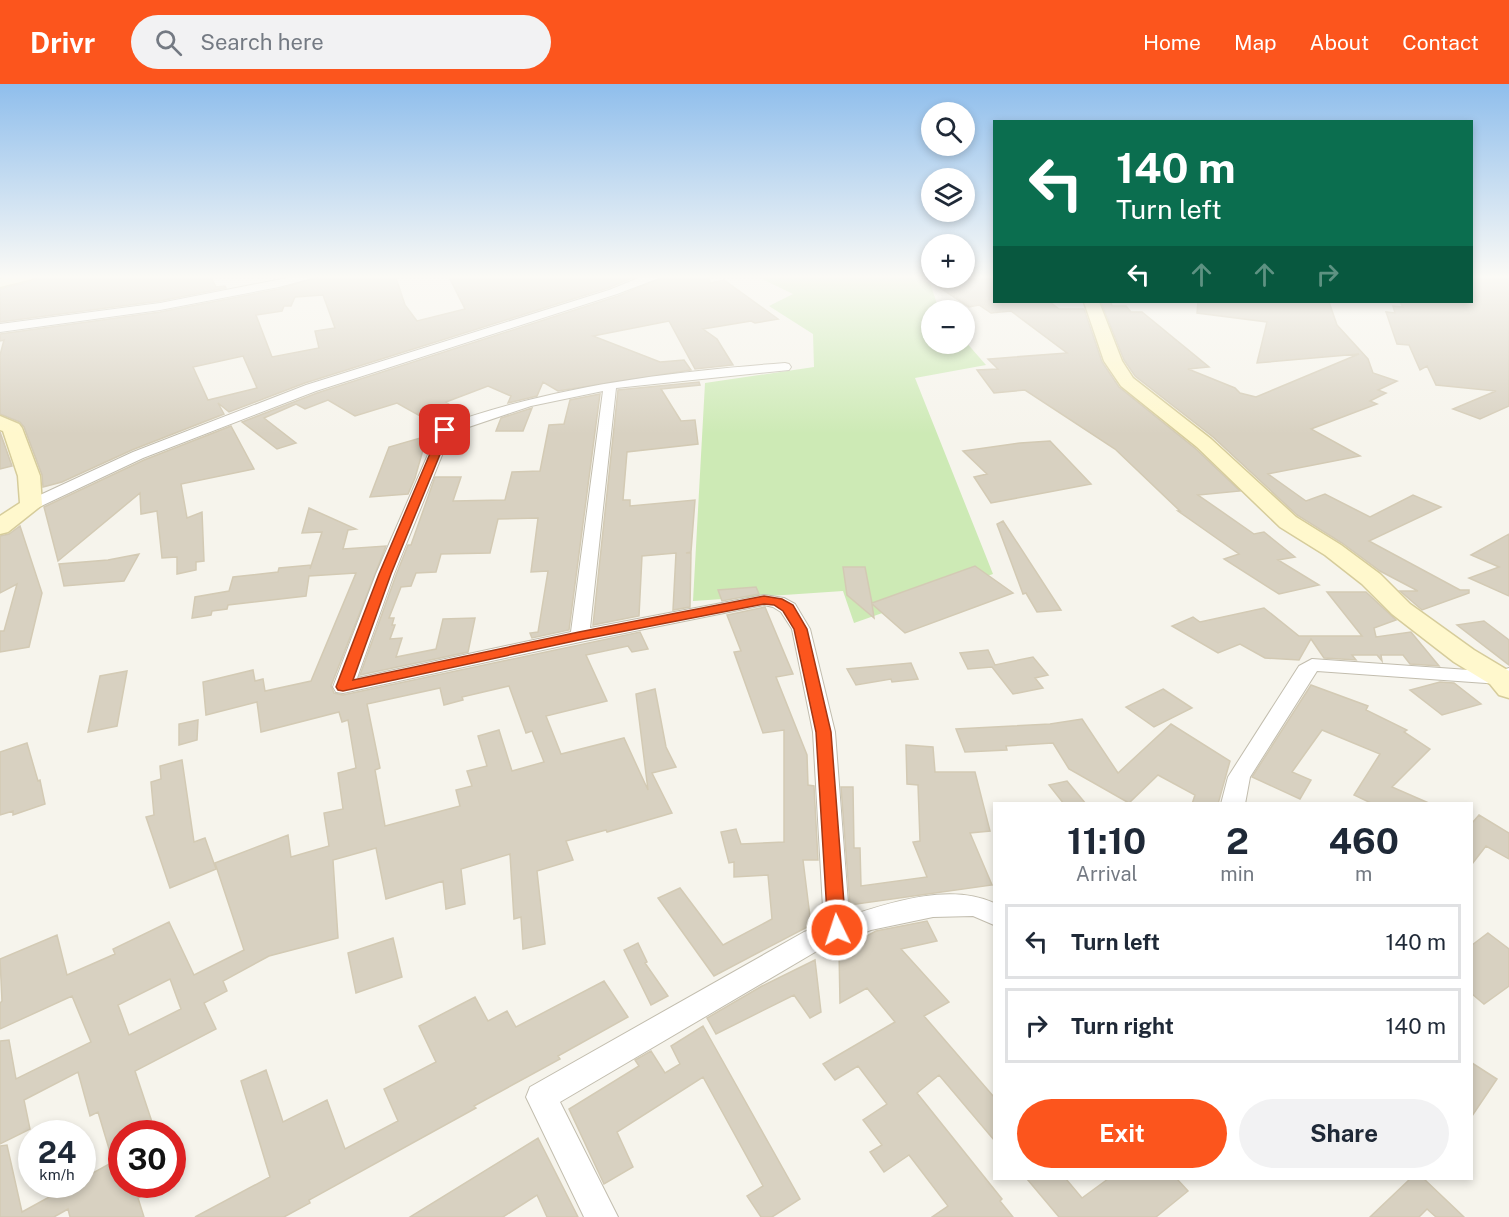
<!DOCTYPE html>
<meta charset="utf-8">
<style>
:root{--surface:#fff;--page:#f2f2f3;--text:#1f2937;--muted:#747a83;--line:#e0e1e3;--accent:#fc551d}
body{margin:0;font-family:"Public Sans",sans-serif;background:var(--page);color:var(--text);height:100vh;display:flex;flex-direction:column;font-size:22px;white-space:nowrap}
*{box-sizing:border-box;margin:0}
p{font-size:20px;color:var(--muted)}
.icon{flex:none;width:33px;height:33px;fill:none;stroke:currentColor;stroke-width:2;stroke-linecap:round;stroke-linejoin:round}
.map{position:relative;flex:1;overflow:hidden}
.sheet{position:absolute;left:993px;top:718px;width:480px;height:378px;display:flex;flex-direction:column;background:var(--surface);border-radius:0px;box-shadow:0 3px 9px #0003}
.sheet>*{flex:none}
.top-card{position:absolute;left:993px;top:36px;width:480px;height:183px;border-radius:0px;box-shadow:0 3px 9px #0003;background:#0b6e4f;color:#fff;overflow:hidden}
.fabs{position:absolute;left:921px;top:18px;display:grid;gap:12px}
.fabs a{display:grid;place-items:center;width:54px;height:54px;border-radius:50%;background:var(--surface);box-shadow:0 3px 9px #0003;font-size:30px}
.speed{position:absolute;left:18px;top:1036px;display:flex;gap:12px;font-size:30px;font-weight:700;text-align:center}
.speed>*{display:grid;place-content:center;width:78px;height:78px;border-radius:50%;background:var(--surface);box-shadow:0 3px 9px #0003;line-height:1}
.speed small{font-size:15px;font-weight:400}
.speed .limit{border:9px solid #d22;background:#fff;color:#111}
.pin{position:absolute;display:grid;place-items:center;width:51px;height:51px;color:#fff;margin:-26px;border-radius:12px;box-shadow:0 3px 9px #0006}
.me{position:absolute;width:66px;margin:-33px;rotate:356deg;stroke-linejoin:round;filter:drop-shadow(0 0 4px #0008)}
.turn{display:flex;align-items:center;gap:21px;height:126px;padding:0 24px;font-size:27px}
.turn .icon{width:78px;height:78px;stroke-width:2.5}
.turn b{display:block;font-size:42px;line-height:51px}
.lanes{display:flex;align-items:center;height:57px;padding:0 24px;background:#0003;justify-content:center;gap:30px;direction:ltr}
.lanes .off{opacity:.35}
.eta{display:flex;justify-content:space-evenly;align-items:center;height:102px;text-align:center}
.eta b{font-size:36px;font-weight:700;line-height:42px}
.primary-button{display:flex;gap:12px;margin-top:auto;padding:12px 24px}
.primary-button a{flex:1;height:69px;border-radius:36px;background:var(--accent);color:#fff;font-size:24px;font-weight:700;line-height:69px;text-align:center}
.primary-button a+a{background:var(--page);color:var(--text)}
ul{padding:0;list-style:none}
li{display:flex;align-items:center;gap:18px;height:75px;margin:0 12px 9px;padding:0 12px;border:3px solid var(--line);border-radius:0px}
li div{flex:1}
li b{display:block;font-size:22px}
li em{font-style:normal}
header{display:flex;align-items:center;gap:36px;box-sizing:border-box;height:84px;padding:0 30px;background:var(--accent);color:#fff}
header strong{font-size:28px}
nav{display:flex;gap:33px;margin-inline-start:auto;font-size:21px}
.search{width:420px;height:54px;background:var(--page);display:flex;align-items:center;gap:15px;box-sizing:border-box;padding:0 21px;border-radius:33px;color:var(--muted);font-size:22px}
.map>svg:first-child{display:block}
.green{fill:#cdeab5}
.building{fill:#d8d1c1;stroke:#d3cab4;stroke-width:1.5;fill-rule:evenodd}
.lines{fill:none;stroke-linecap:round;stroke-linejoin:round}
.street-casing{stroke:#c2bdae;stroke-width:2}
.secondary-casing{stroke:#d6cc9b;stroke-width:3}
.street{fill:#fff;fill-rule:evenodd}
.secondary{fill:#fff8cd;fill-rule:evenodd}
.route{fill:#fc551d;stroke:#a43713;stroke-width:1.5}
</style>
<header>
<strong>Drivr</strong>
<div class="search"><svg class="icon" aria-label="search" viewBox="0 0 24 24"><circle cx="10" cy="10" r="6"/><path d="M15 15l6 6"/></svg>Search here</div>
<nav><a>Home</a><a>Map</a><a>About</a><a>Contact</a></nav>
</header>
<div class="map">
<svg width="1509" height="1133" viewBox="0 0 1509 1133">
<rect width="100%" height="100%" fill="#f6f4ec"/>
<path class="green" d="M 754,191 L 908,191 L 930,199 L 939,226 L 932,226 L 932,260 L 964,260 L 965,257 L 986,281 L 915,294 L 993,490 L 854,539 L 843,507 L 693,517 L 705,299 L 814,283 L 813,250 L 769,222 L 793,210 Z"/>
<path class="building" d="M 45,191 L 210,191 L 216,203 L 225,202 L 226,204 L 160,217 L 0,238 L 0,205 L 37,196 Z
M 325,191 L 395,191 L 405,221 L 417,237 L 465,225 L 448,191 L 639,191 L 608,204 L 305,299 L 229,328 L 218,319 L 224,330 L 132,366 L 62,398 L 43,403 L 42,391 L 24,343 L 20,338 L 0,330 L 0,271 L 4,256 L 0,257 L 0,250 L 160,228 L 279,205 ZM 323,211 L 335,244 L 315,247 L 319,264 L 272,273 L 256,231 L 282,227 L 284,222 L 291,222 L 295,213 ZM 243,272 L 257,304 L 208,316 L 193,283 Z
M 669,191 L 709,191 L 710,199 L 724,196 L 778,235 L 755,239 L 751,237 L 703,245 L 717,255 L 733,281 L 695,285 L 669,237 L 593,252 L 660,278 L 684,276 L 691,286 L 558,307 L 543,298 L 537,312 L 508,319 L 511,312 L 488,302 L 446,318 L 466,332 L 438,342 L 397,319 L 355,332 L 328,316 L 305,325 L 296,320 L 264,334 L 296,359 L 277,365 L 242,338 L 317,309 L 618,212 Z
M 1472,191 L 1509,191 L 1509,322 L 1480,335 L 1453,325 L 1496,307 L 1436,301 L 1427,282 L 1420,286 L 1409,261 L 1397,260 L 1386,228 L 1395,229 L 1393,222 L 1403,223 L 1400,218 L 1472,218 Z
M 925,194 L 994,194 L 994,218 L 1050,218 L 1059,225 L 1084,225 L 1102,278 L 1119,303 L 1196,365 L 1240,407 L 1198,411 L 1254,450 L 1264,448 L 1295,473 L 1278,476 L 1319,501 L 1279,510 L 1224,475 L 1239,470 L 1178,427 L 1180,427 L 1115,365 L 1025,306 L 994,309 L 977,286 L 998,285 L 988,275 L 1067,269 L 1011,227 L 991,229 L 979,221 L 969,223 Z
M 1101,218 L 1111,218 L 1112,222 L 1126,222 L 1131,228 L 1142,228 L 1209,283 L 1188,285 L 1235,304 L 1240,309 L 1256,313 L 1359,270 L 1257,279 L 1267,238 L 1197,229 L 1198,218 L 1329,218 L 1337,241 L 1368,275 L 1373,289 L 1397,297 L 1378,306 L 1386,309 L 1370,317 L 1377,320 L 1311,345 L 1360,372 L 1268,390 L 1306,417 L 1325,410 L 1370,433 L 1413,411 L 1441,423 L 1369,457 L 1460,506 L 1469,506 L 1469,509 L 1422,526 L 1400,507 L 1418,507 L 1380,487 L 1342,459 L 1297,431 L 1213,353 L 1135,292 L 1124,276 Z
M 699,298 L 700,301 L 661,305 L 681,337 L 695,336 L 698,360 L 627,368 L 623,416 L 630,416 L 630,422 L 695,416 L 691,468 L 686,469 L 691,469 L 690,523 L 673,526 L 676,469 L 642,472 L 639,532 L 593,541 L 618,306 Z
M 600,310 L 569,546 L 532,554 L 530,549 L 538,548 L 548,487 L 531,488 L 538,434 L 498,435 L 490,469 L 441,470 L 436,488 L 416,489 L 411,502 L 401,503 L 389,534 L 394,534 L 392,541 L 395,541 L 390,555 L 402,554 L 396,573 L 436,565 L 443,535 L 475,534 L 468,568 L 360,591 L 396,491 L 408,461 L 411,461 L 435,393 L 461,393 L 453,417 L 505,416 L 512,388 L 540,387 L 549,341 L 564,340 L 570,316 Z
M 532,324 L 523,347 L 496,347 L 501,334 Z
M 231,342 L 254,385 L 181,400 L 187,434 L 202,428 L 204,477 L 196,478 L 196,486 L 177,490 L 177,473 L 162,474 L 157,427 L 141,430 L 140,409 L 58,477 L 44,423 L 144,376 Z
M 0,348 L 12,382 L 0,385 Z
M 427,352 L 415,394 L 408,410 L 370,413 L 389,363 Z
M 1050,357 L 1091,400 L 991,419 L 974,393 L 987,390 L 963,367 L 1020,359 Z
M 309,424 L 356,445 L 348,446 L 343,465 L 386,462 L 331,602 L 334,609 L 343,611 L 640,548 L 648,565 L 632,568 L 628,562 L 586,571 L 607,617 L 546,632 L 561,670 L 624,654 L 648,706 L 636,610 L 655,605 L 666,663 L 676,683 L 652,689 L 672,729 L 607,748 L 606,746 L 566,757 L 573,776 L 537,787 L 545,860 L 523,865 L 521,833 L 514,835 L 510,770 L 461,785 L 465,820 L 446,825 L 443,797 L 386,815 L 376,764 L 333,776 L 338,854 L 269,872 L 223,897 L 227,907 L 204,919 L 216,945 L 135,987 L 156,1050 L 122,1050 L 122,1101 L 161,1101 L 138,1114 L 144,1133 L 70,1133 L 68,1125 L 54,1133 L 0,1133 L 0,1062 L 7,1061 L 22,1128 L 71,1101 L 82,1101 L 82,1095 L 113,1078 L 98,1028 L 90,1032 L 78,988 L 24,1016 L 30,1045 L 0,1060 L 0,957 L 9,956 L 16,995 L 91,958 L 72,912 L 0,945 L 0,919 L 2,917 L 0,875 L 57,851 L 67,891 L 115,870 L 113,865 L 169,838 L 194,891 L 244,866 L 215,779 L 288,751 L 291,773 L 329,762 L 324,729 L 343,725 L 338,689 L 356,684 L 348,636 L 342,638 L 339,628 L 261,648 L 257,618 L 206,631 L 203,598 L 253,586 L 255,597 L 263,595 L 265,607 L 311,597 L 356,489 L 309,492 L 306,512 L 228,521 L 227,525 L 212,527 L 211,531 L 192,534 L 195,513 L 229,507 L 233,493 L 278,488 L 279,484 L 311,481 L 310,485 L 322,448 L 302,449 ZM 509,602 L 526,649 L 532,647 L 544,678 L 512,687 L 499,646 L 478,652 L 487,682 L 467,687 L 472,702 L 456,706 L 460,722 L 385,742 L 375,686 L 380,684 L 367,620 L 440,604 L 444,621 L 463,616 L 462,613 ZM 170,895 L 181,925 L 129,951 L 118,921 Z
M 1003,437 L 1061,526 L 1037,528 L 1026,509 L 1023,510 L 997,440 Z
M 20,442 L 42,509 L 29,563 L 0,568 L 0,547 L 4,547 L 17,500 L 0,509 L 0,452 L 9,450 Z
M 1509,450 L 1509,512 L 1469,494 L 1499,483 L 1471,471 Z
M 139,470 L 124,497 L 64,502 L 59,480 L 108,476 Z
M 975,482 L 1013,509 L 905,549 L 872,520 L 874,534 L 847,511 L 843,483 L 865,483 L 872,519 Z
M 756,503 L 759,510 L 722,517 L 718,506 Z
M 1327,508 L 1366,508 L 1396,536 L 1374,544 L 1376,553 L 1411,548 L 1439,582 L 1410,580 L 1403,571 L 1381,571 L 1382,577 L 1377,571 L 1352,571 L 1356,576 L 1324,574 L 1311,555 L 1299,576 L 1265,574 L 1240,560 L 1218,569 L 1172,542 L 1193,533 L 1200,538 L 1264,524 L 1299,552 L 1362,552 Z
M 765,523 L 793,590 L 776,593 L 807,671 L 808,701 L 814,702 L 818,776 L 803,776 L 811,841 L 714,892 L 658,814 L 680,804 L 723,861 L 772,835 L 768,791 L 734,793 L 734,778 L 729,779 L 721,748 L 736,745 L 741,760 L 784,758 L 784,646 L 763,649 L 734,568 L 741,567 L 727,531 Z
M 1484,537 L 1509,556 L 1509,581 L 1457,541 Z
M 988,566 L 995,581 L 1033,573 L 1048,591 L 1035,594 L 1043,604 L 1013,610 L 992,583 L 968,585 L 960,569 Z
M 911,579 L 918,595 L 892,598 L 891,595 L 856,601 L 847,585 Z
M 127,587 L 117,642 L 88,648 L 100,592 Z
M 1440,598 L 1454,599 L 1481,620 L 1442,631 L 1410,606 Z
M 1311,601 L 1368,622 L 1366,626 L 1407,646 L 1404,648 L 1430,665 L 1392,703 L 1431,720 L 1373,720 L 1354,711 L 1380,670 L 1322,646 L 1292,688 L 1311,696 L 1300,715 L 1252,693 Z
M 1163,605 L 1192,624 L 1154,643 L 1126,623 Z
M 1082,635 L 1118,689 L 1171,640 L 1230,677 L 1218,720 L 1192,720 L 1195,711 L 1158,691 L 1129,719 L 1069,685 L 1053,659 L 1006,662 L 1007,666 L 965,668 L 956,645 L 1050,640 Z
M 198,636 L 197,656 L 179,661 L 179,640 Z
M 27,659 L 38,697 L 40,696 L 45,720 L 13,731 L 13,727 L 0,731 L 0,668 Z
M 906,661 L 933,663 L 935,688 L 975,688 L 990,747 L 970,749 L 992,801 L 850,821 L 841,703 L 853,703 L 854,764 L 860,764 L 861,802 L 927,793 L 913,758 L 920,757 L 918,701 L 907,700 Z
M 182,676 L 194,758 L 205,754 L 216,785 L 170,804 L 146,733 L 154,731 L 151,698 L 161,695 L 160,682 Z
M 1067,697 L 1086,720 L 1064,720 L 1049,701 Z
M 1479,731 L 1509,749 L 1509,775 L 1486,762 L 1472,780 L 1472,739 Z
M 927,837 L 937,857 L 901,865 L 949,918 L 924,932 L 994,1013 L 994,1056 L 939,991 L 917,1009 L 1002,1115 L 1000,1117 L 1013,1133 L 932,1133 L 948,1122 L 909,1071 L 884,1088 L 870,1068 L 882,1061 L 863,1036 L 887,1020 L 858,982 L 835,996 L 823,980 L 895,938 L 867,904 L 840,919 L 839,867 L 876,847 Z
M 1488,849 L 1509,865 L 1509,902 L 1484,920 L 1472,910 L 1472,861 Z
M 393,854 L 402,893 L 356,909 L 348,869 Z
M 638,859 L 647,878 L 645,879 L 668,912 L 651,921 L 624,866 Z
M 815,876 L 821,928 L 810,934 L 794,911 L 716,950 L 707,934 L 762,902 Z
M 604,897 L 628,933 L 558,972 L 560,975 L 474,1022 L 476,1024 L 309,1116 L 310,1119 L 284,1133 L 195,1133 L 270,1093 L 241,997 L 266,986 L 283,1038 L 327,1016 L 345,1065 L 398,1037 L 384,1005 L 436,978 L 419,942 L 475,913 L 488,937 L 507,927 L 516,943 Z
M 703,942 L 800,1115 L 772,1133 L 761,1133 L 747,1112 L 763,1102 L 703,993 L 617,1048 L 633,1083 L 604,1100 L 569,1025 L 639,982 L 635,976 L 651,967 L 665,989 L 680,980 L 671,962 Z
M 1472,979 L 1497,995 L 1472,1032 Z
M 538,1054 L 578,1133 L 547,1133 L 537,1111 L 503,1133 L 410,1133 Z
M 1027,1095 L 1066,1095 L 1082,1114 L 1108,1095 L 1177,1095 L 1188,1107 L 1156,1133 L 1059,1133 Z
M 1410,1095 L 1424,1095 L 1464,1133 L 1436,1133 L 1427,1125 L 1419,1133 L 1370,1133 Z"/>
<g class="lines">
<g class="street-casing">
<path id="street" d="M 302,191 L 323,191 L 279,203 L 160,226 L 0,248 L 0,240 L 160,219 Z
M 646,191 L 667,191 L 617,210 L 316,307 L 143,374 L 37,424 L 31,426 L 23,421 L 25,418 L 133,368 L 306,301 L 609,206 Z
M 785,279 L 789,280 L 791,283 L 789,286 L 616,304 L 590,544 L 764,511 L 784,514 L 795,520 L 810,545 L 835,648 L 849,832 C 892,818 950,799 994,819 L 994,841 L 973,832 L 933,833 L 871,846 L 822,864 L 560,1018 L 618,1133 L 584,1133 L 526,1013 L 530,1003 L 804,848 L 824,841 L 813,648 L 792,545 L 781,528 L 773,523 L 764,521 L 580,558 L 343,609 L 336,608 L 333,603 L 376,490 L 440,343 C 552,302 666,288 785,279 ZM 603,307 L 571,548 L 357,594 L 394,490 L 451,349 L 531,322 Z
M 1312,575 L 1497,588 L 1509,584 L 1509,598 L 1500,600 L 1317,587 L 1250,693 L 1245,720 L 1221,720 L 1228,693 L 1299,582 Z"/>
</g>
<g class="secondary-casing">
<path id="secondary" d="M 12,191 L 38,191 L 36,194 L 0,203 L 0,195 Z
M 1084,218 L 1099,218 L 1122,277 L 1133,294 L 1211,355 L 1296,433 L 1341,461 L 1380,490 L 1410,520 L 1474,566 L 1509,587 L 1509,614 L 1499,611 L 1490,600 L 1454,578 L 1392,530 L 1362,500 L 1325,471 L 1280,443 L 1197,363 L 1121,302 L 1104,277 Z
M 0,332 L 19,340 L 22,344 L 40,392 L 42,421 L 8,448 L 0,450 L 0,432 L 20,419 L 18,392 L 3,347 L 0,346 Z"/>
</g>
<use href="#street" class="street"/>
<use href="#secondary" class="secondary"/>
</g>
<linearGradient id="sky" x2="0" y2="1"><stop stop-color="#8fbeec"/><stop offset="0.55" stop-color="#fbfaf6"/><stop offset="1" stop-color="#fbfaf6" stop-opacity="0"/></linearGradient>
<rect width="1509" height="350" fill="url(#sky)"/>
<path class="route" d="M 445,343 L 450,346 L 391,490 L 353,596 L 579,548 L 764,512 L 782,515 L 793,521 L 807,545 L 831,648 L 846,846 L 843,851 L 837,854 L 831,851 L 828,846 L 816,648 L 794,545 L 783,527 L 774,521 L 764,520 L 579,556 L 343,607 L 338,606 L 336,603 L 379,490 L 440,346 Z"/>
</svg>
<div class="fabs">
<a><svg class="icon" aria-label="search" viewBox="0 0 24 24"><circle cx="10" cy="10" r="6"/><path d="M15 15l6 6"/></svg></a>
<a><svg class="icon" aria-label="layers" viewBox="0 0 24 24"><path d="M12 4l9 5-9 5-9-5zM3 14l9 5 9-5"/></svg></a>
<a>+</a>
<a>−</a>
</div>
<div class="speed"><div>24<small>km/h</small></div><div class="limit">30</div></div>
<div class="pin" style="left:445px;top:346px;background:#d93025"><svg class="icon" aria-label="arrive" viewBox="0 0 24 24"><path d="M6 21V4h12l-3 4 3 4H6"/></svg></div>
<svg class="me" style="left:837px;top:846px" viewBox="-20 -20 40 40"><circle r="17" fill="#fc551d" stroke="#fff" stroke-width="3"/><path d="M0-11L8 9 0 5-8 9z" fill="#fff"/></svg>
<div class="top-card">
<div class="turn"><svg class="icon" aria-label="left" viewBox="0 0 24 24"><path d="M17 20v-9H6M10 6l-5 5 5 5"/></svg><div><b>140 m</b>Turn left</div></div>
<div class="lanes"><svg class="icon" aria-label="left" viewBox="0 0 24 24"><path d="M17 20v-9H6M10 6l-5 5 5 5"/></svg><svg class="icon off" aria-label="ahead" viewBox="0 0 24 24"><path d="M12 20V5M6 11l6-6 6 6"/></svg><svg class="icon off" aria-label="ahead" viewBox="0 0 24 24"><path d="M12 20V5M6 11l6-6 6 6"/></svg><svg class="icon off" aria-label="right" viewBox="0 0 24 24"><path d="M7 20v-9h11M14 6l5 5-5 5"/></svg></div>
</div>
<section class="sheet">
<div class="eta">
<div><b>11:10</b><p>Arrival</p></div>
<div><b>2</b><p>min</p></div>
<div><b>460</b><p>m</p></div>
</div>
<ul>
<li><svg class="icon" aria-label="left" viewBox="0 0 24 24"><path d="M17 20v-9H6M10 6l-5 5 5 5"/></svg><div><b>Turn left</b></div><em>140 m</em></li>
<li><svg class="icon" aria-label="right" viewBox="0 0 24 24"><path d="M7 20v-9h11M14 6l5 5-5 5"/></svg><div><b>Turn right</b></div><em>140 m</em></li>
</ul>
<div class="primary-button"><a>Exit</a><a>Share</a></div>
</section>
</div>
